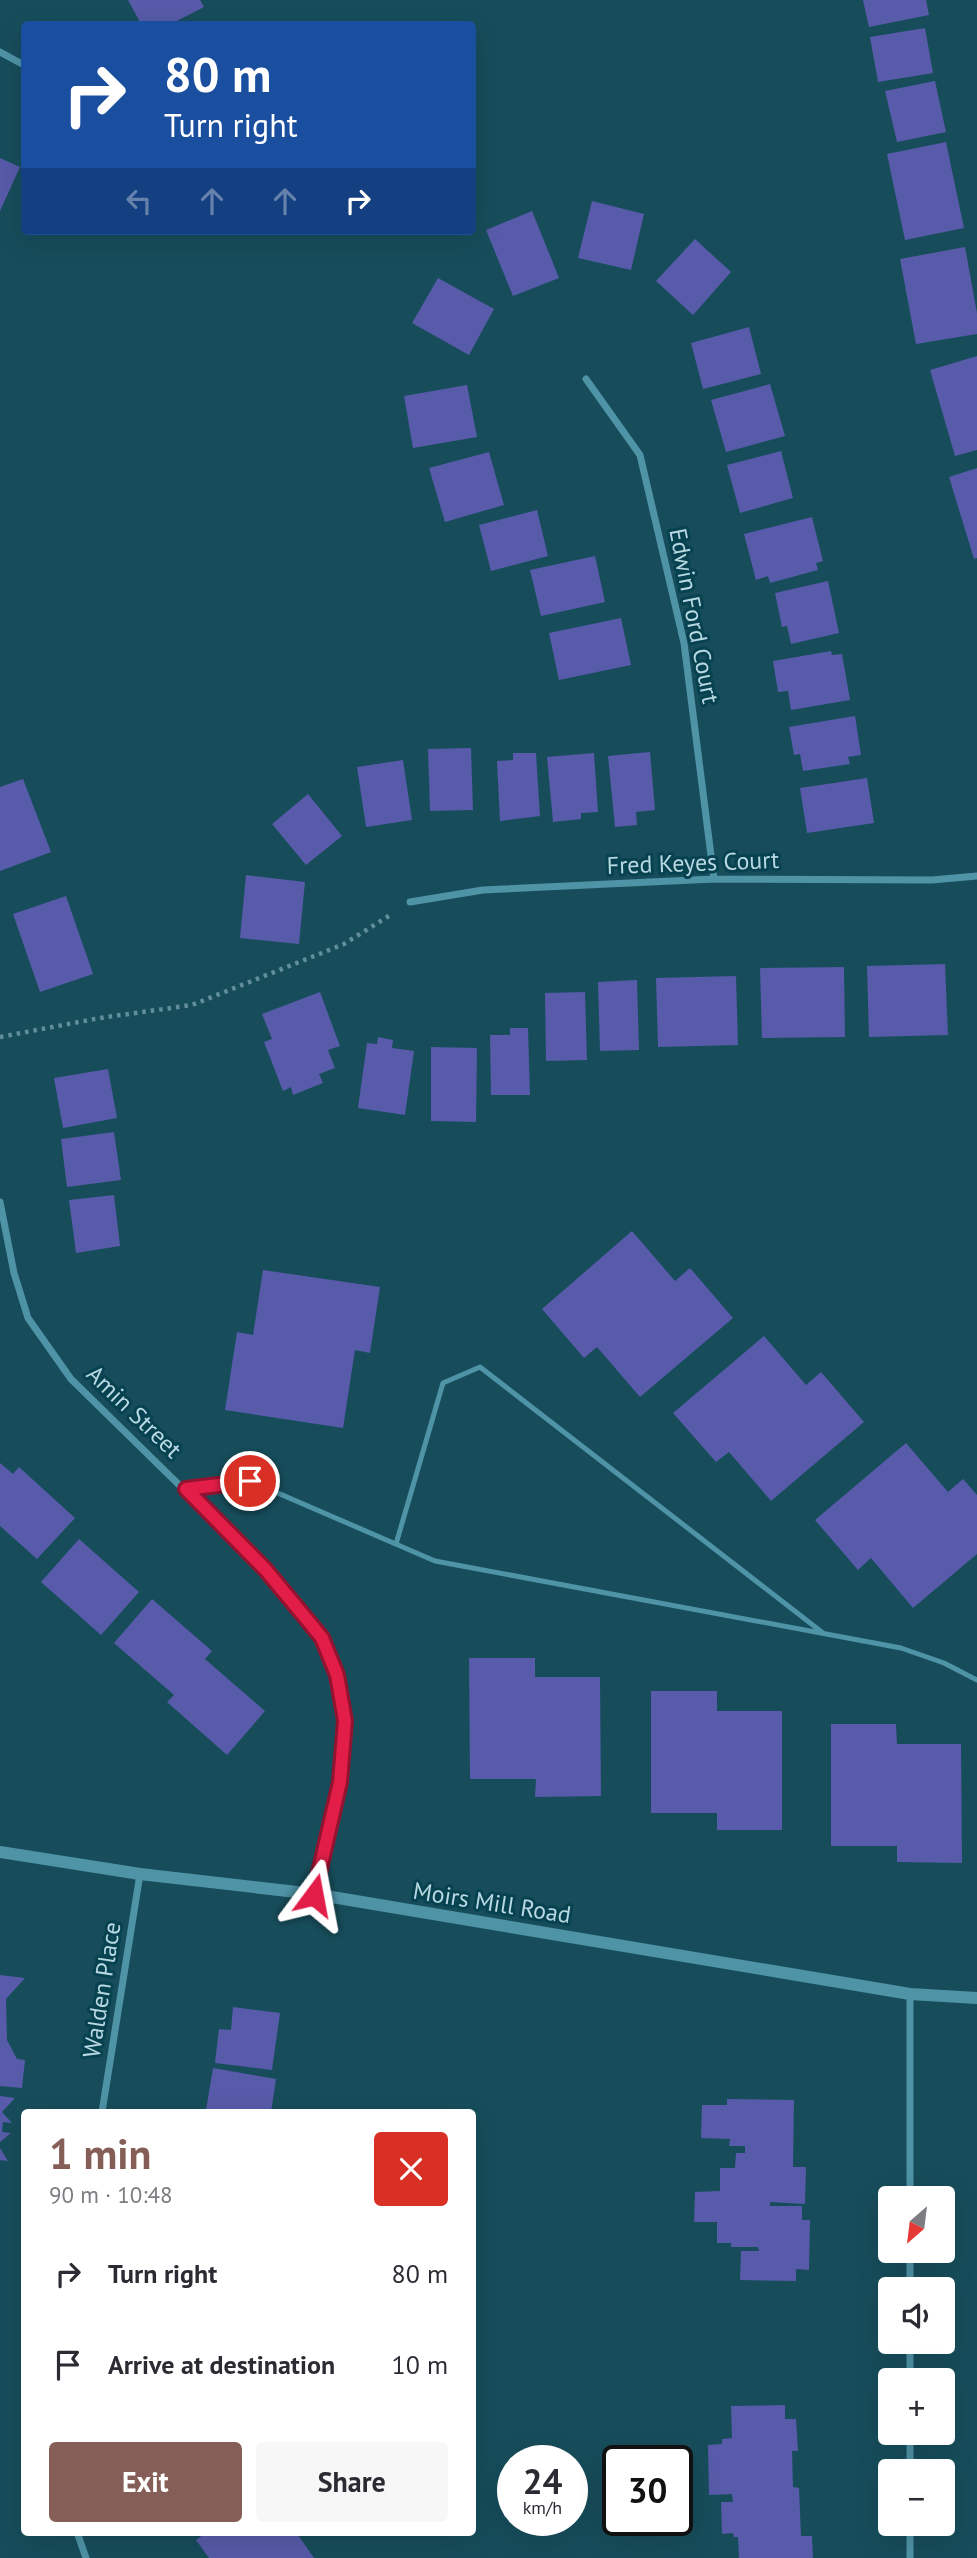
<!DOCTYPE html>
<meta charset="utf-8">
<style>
:root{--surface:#fff;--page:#f7f7f7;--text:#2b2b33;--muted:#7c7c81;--accent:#855f57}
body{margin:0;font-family:"PT Sans",sans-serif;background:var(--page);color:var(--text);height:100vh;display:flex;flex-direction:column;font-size:26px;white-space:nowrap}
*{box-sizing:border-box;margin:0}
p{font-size:23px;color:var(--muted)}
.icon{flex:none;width:38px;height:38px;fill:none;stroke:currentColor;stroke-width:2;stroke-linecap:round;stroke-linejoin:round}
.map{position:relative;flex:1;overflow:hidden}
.side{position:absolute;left:21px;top:2109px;width:455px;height:427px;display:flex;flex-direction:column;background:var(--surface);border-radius:7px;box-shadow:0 7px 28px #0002}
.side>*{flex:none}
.hud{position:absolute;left:21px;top:21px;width:455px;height:214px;border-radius:7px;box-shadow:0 7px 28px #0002;background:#1a4fa0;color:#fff;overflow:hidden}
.needle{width:46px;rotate:208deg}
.buttons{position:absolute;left:878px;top:2186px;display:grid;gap:14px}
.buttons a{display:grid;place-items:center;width:77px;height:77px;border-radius:7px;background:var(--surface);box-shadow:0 7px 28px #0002;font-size:35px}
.speed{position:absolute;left:497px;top:2445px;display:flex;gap:14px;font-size:35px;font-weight:700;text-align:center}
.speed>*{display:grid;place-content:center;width:91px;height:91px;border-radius:50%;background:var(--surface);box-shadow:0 7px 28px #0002;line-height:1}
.speed small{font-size:18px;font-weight:400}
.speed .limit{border:4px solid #111;border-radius:10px;background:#fff;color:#111}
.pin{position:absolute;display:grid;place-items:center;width:60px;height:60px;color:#fff;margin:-30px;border:4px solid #fff;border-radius:50%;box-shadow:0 2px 7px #0007}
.me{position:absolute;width:77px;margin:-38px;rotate:13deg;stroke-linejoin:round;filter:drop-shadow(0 0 5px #0008)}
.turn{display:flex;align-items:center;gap:24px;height:147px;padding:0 28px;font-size:32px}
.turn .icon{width:91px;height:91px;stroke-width:2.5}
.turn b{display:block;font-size:49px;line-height:60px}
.lanes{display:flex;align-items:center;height:66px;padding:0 28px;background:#0003;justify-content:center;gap:35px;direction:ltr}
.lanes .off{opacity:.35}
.round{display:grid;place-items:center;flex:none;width:74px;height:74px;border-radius:7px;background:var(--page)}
.head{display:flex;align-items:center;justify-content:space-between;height:119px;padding:0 28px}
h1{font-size:42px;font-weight:700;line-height:52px;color:var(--accent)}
.primary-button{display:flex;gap:14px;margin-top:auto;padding:14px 28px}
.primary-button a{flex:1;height:80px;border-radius:7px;background:var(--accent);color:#fff;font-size:28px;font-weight:700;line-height:80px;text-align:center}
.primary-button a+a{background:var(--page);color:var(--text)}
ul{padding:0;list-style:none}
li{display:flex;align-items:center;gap:21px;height:91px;padding:0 28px}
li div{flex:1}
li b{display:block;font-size:26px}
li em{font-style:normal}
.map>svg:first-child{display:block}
.building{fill:#575ba9}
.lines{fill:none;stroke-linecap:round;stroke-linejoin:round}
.path{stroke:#628e9a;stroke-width:4.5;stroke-dasharray:3.5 5;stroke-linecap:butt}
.service{stroke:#4f93a7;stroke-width:5}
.minor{stroke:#4f93a7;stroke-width:7}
.tertiary{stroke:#4f93a7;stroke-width:12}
.route-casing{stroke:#92132f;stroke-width:18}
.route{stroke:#e11d48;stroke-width:12}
.labels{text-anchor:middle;stroke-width:6;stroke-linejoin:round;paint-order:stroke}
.street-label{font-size:24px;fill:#b8d8e2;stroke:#074250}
</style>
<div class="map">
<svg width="977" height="2558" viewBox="0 0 977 2558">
<rect width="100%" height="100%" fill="#174d5b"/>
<path class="building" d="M 128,0 L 200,0 L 204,7 L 171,24 L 141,24 Z
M 863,0 L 926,0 L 929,15 L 869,27 Z
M 925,28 L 933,73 L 878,82 L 870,37 Z
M 935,81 L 946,132 L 897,142 L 885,91 Z
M 946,142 L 964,228 L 905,240 L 887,154 Z
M 0,158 L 20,167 L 0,211 Z
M 592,201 L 644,214 L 631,270 L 578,258 Z
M 532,211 L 559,278 L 513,296 L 486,230 Z
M 695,239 L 731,272 L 693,315 L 656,281 Z
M 965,247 L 977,313 L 977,334 L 916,344 L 900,259 Z
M 438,278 L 494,309 L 469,355 L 412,323 Z
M 749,327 L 761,374 L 703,389 L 691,343 Z
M 977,356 L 977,450 L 955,456 L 930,370 Z
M 770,384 L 785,436 L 726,452 L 711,400 Z
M 467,385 L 477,437 L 413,448 L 404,396 Z
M 781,451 L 793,498 L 740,513 L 727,465 Z
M 489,452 L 504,505 L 445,522 L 429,468 Z
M 977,468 L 977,558 L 974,559 L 949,477 Z
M 537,510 L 548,556 L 491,571 L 479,525 Z
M 812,517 L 823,561 L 816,563 L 818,570 L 770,583 L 768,576 L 756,580 L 744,534 Z
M 595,556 L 605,602 L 541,616 L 530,570 Z
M 828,581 L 839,633 L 791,644 L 787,626 L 782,627 L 775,593 Z
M 621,618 L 631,665 L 559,680 L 549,633 Z
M 831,651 L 832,655 L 842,654 L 850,700 L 791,710 L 788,691 L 778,692 L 773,661 Z
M 855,716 L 861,755 L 848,757 L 850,764 L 803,771 L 800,754 L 794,755 L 789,727 Z
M 471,748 L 473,810 L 430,811 L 428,749 Z
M 650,752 L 655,810 L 636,812 L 637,825 L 615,827 L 608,756 Z
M 513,753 L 536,753 L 540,816 L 500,821 L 497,761 L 513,760 Z
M 594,753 L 598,812 L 581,813 L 581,819 L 553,822 L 547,757 Z
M 403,760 L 412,820 L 366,827 L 357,767 Z
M 867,778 L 874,823 L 807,833 L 800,788 Z
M 23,779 L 51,852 L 0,871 L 0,787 Z
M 308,794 L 342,836 L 306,865 L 272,824 Z
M 246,875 L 305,882 L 299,944 L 240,938 Z
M 66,896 L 93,974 L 40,992 L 13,914 Z
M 945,964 L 948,1035 L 869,1037 L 867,966 Z
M 844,967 L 845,1037 L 762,1038 L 760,968 Z
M 736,976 L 738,1045 L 658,1047 L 656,978 Z
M 637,980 L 639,1050 L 600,1051 L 598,982 Z
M 320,992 L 340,1046 L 328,1050 L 335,1068 L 319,1074 L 323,1083 L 293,1095 L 291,1087 L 283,1091 L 264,1042 L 272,1039 L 262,1014 Z
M 585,992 L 587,1060 L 546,1061 L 545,993 Z
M 510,1028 L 528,1028 L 530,1095 L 491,1095 L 490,1035 L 510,1035 Z
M 378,1037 L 393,1040 L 392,1048 L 414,1051 L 405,1115 L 358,1108 L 367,1043 L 377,1044 Z
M 431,1047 L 477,1048 L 476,1122 L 431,1121 Z
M 108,1069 L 117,1118 L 63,1128 L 54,1078 Z
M 114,1132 L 121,1180 L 67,1187 L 61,1139 Z
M 114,1195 L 120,1246 L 76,1253 L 69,1200 Z
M 632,1231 L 675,1281 L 690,1268 L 733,1318 L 640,1397 L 597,1347 L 584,1358 L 542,1309 Z
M 263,1270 L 380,1287 L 370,1353 L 355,1350 L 343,1428 L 225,1410 L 237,1332 L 253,1335 Z
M 764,1336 L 806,1385 L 821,1372 L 864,1422 L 771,1501 L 729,1452 L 716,1462 L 673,1413 Z
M 906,1443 L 948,1492 L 963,1479 L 977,1495 L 977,1554 L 913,1608 L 871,1558 L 858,1570 L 815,1520 Z
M 0,1463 L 13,1474 L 19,1467 L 75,1518 L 37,1559 L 0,1526 Z
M 79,1539 L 139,1592 L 101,1635 L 41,1582 Z
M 152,1599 L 212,1651 L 205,1659 L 265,1711 L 227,1755 L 167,1702 L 174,1695 L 114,1643 Z
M 469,1658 L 535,1658 L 535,1677 L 600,1677 L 601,1796 L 535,1797 L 536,1779 L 470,1779 Z
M 651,1691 L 717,1691 L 717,1711 L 782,1711 L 782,1830 L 717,1830 L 717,1813 L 651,1813 Z
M 831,1724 L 896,1724 L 897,1744 L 961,1744 L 962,1863 L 897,1862 L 897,1846 L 831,1846 Z
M 0,1975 L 25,1978 L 6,1999 L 7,2040 L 17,2059 L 25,2060 L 22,2088 L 0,2086 Z
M 233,2007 L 280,2013 L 272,2070 L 215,2063 L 219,2029 L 231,2030 Z
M 213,2068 L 276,2079 L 271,2112 L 217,2112 L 206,2110 Z
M 0,2096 L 15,2098 L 2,2112 L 12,2123 L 3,2122 L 2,2132 L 11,2133 L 0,2142 Z
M 727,2099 L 794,2100 L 793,2167 L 806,2167 L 805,2204 L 770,2202 L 770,2206 L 802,2206 L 802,2220 L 810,2220 L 809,2270 L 796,2269 L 796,2281 L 740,2280 L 741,2251 L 759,2251 L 758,2247 L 731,2247 L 731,2243 L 717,2243 L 717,2222 L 694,2222 L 695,2192 L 720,2191 L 720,2168 L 735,2168 L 736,2153 L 745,2153 L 745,2146 L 729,2146 L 730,2139 L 701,2138 L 702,2105 L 727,2105 Z
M 0,2148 L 8,2161 L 0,2160 Z
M 785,2405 L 785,2419 L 796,2419 L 798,2451 L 792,2451 L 793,2487 L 799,2488 L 801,2536 L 812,2536 L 813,2558 L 739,2558 L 738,2537 L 734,2537 L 733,2533 L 722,2534 L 721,2502 L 733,2502 L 732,2494 L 709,2495 L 708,2445 L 722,2444 L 722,2439 L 732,2438 L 731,2406 Z
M 207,2532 L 296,2532 L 314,2558 L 209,2558 L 196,2540 Z"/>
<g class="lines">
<path class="path" d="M 0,1037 L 100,1018 L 192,1005 L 344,944 L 392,914"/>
<path class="service" d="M 186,1489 L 250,1481 L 435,1561 L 901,1648 L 944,1663 L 977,1680
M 396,1544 L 443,1383 L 480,1367 L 823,1633"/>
<path class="minor" d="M 0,52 L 24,65
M 586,379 L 640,455 L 684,643 L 714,879
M 410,902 L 483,890 L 714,879 L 932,880 L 977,876
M 0,1202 L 14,1273 L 28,1318 L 71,1379 L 265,1569 L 322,1638 L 337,1675 L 345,1721 L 340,1782 L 314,1894
M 102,2112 L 140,1874
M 910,2198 L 910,1994
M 910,2289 L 910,2250
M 910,2380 L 910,2342
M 910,2471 L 910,2432
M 910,2524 L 910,2558
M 77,2532 L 86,2558"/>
<path class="tertiary" d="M 0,1852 L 140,1874 L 314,1894 L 910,1994 L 977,1998"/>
</g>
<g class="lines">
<g class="route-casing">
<path id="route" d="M 250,1481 L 186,1489 L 265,1569 L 309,1622 L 322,1638 L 337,1675 L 345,1721 L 340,1782 L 314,1895"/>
</g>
<use href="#route" class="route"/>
</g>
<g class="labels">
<g class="street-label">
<text transform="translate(694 616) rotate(79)" y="8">Edwin Ford Court</text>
<text transform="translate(693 863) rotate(-2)" y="8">Fred Keyes Court</text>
<text transform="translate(134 1412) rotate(44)" y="8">Amin Street</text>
<text transform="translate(492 1903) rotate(9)" y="8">Moirs Mill Road</text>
<text transform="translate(102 1990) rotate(-81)" y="8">Walden Place</text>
</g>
</g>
</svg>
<div class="buttons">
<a><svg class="needle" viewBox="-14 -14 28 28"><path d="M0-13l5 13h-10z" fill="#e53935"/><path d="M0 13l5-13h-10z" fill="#7c7c81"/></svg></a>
<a><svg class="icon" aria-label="sound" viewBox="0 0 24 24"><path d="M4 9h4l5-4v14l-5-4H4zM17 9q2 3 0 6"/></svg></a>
<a>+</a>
<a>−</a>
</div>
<div class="speed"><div>24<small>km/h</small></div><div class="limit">30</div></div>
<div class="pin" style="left:250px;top:1481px;background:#d93025"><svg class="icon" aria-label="arrive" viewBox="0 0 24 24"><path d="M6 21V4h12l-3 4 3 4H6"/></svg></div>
<svg class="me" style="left:314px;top:1895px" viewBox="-20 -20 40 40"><path d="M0-17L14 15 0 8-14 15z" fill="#e11d48" stroke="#fff" stroke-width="4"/></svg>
<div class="hud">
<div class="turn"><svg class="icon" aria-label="right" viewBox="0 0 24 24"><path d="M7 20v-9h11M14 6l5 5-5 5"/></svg><div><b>80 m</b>Turn right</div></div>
<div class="lanes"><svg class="icon off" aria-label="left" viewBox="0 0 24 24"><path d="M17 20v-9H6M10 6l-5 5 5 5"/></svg><svg class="icon off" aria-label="ahead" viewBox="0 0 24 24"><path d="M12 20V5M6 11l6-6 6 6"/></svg><svg class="icon off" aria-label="ahead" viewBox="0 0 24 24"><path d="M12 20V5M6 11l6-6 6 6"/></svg><svg class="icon" aria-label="right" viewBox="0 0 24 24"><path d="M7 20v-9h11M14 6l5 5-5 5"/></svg></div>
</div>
<section class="side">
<div class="head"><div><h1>1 min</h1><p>90 m · 10:48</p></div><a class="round" style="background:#d93025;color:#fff"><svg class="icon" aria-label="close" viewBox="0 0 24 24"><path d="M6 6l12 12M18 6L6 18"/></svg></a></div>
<ul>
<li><svg class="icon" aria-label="right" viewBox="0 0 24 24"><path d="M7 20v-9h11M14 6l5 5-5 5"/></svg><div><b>Turn right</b></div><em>80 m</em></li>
<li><svg class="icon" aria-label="arrive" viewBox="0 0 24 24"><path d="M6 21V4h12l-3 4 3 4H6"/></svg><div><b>Arrive at destination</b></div><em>10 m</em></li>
</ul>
<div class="primary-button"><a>Exit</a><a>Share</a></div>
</section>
</div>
